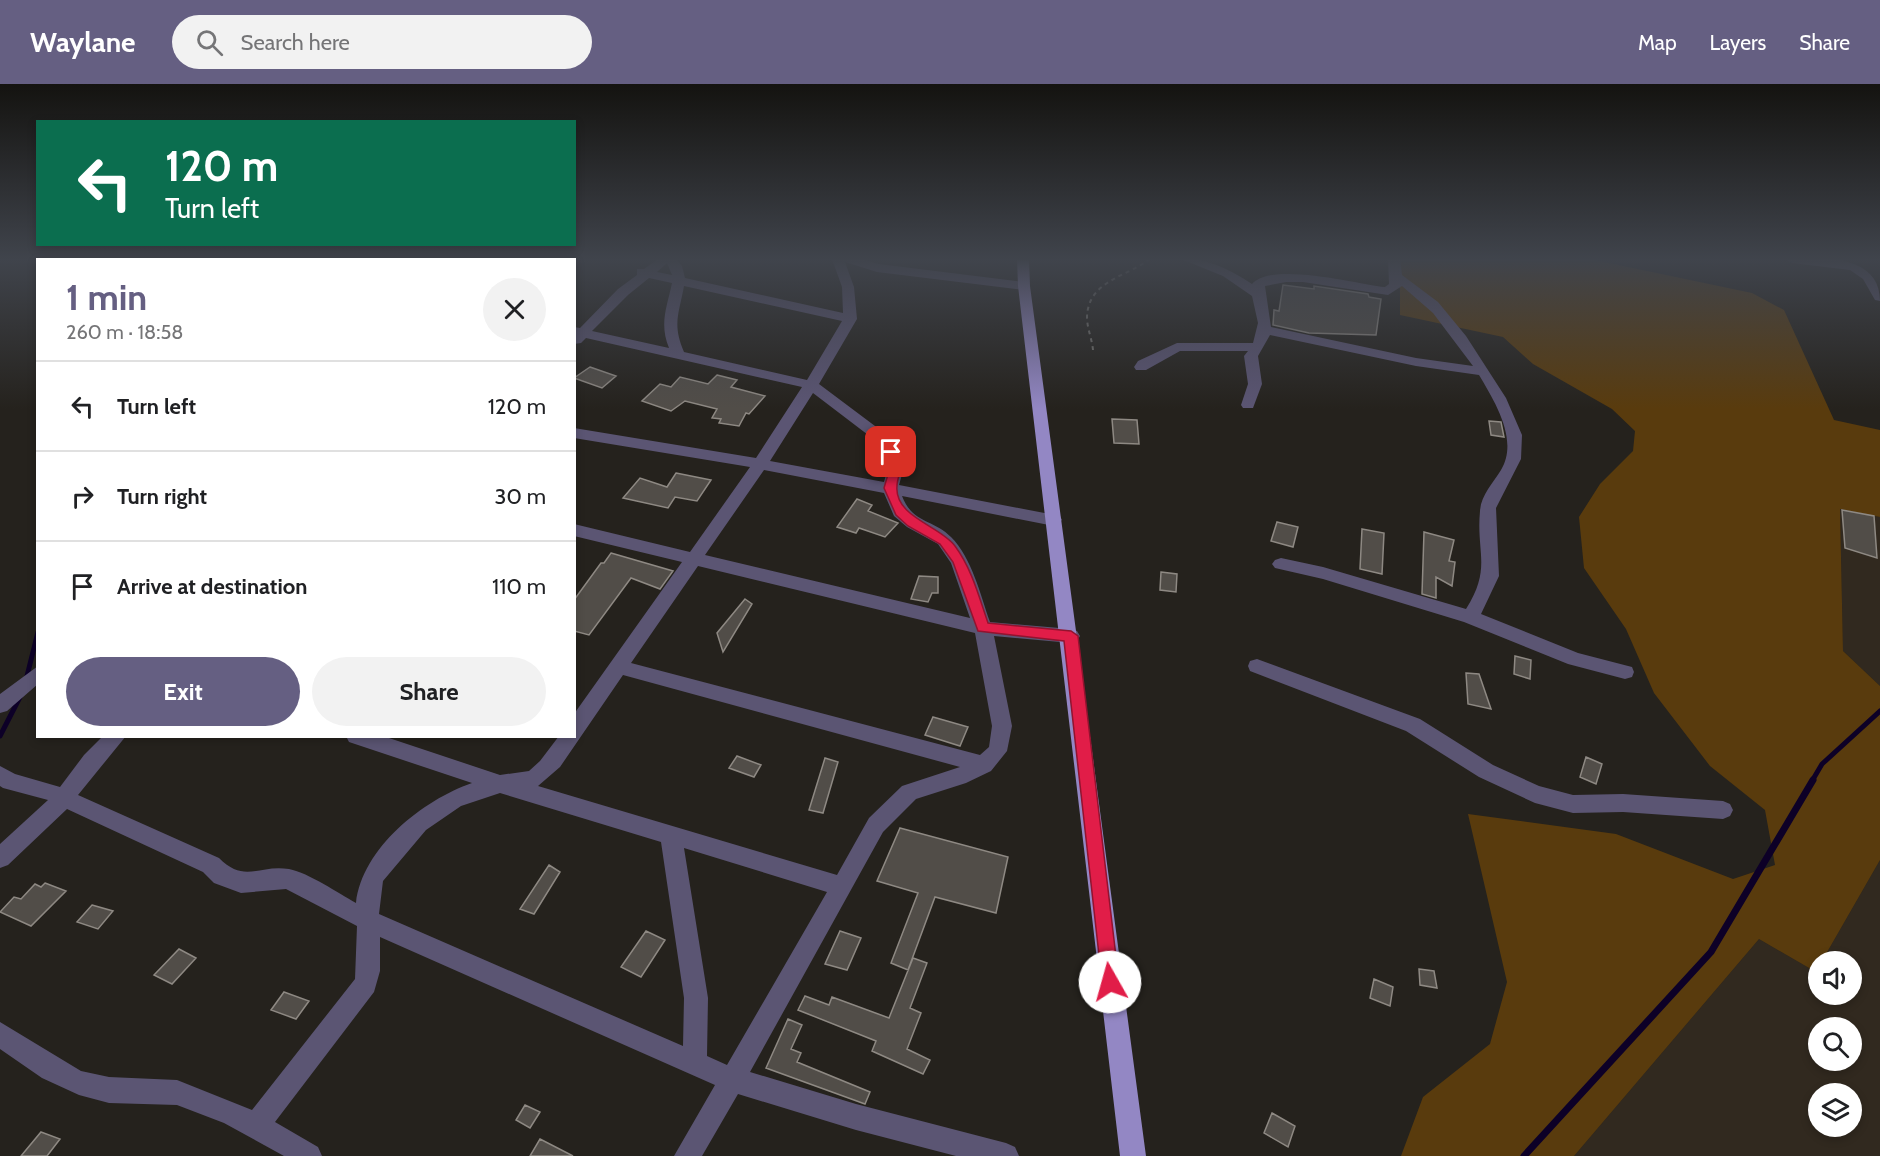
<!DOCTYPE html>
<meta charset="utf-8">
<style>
:root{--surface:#fff;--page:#f2f2f2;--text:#202124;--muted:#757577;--line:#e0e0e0;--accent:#655f82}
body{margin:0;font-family:Cabin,sans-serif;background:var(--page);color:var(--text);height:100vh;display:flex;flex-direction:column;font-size:22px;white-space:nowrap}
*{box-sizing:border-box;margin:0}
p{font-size:20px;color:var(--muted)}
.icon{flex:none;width:33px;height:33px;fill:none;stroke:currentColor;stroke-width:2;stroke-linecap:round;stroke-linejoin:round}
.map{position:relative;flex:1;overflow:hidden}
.drawer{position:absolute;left:36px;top:174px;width:540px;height:480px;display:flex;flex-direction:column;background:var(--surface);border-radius:0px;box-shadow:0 3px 9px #0003}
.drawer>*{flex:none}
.banner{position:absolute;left:36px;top:36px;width:540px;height:126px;border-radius:0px;box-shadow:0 3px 9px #0003;background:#0b6e4f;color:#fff;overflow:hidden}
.fabs{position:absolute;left:1808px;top:867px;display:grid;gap:12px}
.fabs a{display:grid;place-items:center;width:54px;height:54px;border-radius:50%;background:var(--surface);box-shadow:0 3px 9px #0003;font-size:30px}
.pin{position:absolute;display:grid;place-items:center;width:51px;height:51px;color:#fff;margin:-26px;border-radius:12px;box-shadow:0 3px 9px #0006}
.me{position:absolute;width:66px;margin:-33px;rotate:353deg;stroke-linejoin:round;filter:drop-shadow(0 0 4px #0008)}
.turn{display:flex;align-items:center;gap:21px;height:126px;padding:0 30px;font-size:27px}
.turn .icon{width:78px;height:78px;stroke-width:2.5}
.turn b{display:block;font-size:42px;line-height:51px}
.round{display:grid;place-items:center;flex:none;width:63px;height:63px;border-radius:32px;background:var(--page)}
.head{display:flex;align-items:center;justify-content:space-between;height:102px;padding:0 30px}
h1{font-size:36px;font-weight:700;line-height:45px;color:var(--accent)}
.cta{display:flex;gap:12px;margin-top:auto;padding:12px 30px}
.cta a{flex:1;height:69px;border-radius:36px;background:var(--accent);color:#fff;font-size:24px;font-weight:700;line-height:69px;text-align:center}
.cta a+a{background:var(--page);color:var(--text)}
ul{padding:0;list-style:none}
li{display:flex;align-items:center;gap:18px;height:90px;padding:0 30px;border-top:2px solid var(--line)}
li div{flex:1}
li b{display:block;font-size:22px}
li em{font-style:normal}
header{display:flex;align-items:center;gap:36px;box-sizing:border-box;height:84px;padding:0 30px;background:var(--accent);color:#fff}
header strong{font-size:28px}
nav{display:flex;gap:33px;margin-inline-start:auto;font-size:21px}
.search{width:420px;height:54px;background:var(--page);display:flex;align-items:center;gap:15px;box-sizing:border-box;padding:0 21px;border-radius:33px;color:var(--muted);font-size:22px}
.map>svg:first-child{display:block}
.built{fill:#31291f;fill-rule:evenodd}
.green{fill:#593b0d}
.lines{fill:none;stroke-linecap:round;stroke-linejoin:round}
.stream-far1{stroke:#0d0027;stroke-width:5}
.stream{stroke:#0d0027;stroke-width:7}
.building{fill:#514d48;stroke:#8e8983;stroke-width:1.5}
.path{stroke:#74726d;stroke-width:2;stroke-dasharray:4 4;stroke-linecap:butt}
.minor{fill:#5b5573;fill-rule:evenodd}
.major{fill:#9387c4;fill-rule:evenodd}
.route{fill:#e11d48;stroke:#92132f;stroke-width:1.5}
</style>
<header>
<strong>Waylane</strong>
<div class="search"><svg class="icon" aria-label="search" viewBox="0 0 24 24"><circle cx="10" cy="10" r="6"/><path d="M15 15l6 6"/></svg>Search here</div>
<nav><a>Map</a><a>Layers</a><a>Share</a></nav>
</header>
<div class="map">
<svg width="1880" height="1072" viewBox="0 0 1880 1072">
<rect width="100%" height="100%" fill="#25221d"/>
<path class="built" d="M 1840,425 L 1880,433 L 1880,602 L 1843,567 Z
M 1880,776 L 1880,1072 L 1574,1072 L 1759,855 L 1816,888 L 1818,885 L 1818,910 L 1851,910 L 1851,878 L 1822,877 ZM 1818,944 L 1851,944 L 1851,976 L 1818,976 ZM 1818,1010 L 1851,1010 L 1851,1042 L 1818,1042 Z"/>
<path class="green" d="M 1400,175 L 1590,175 L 1752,209 L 1784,226 L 1834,336 L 1880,346 L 1880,433 L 1840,425 L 1843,567 L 1880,602 L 1880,776 L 1822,877 L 1818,878 L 1816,888 L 1759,855 L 1574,1072 L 1401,1072 L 1423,1013 L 1490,960 L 1507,898 L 1468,730 L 1616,750 L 1733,795 L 1775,781 L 1765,726 L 1710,682 L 1654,609 L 1626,545 L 1584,484 L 1579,433 L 1600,400 L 1633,367 L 1635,347 L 1612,325 L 1533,280 L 1503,253 L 1400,231 Z"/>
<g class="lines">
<path class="stream-far1" d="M 26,596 L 38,548
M 0,652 L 20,613
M 1812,697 L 1822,680 L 1880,627"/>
<path class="stream" d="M 1524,1072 L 1711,868 L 1813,696"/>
</g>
<path class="building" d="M 1283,201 L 1314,205 L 1314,202 L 1368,210 L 1369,213 L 1381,215 L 1376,251 L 1309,249 L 1273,241 L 1274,226 L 1279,227 Z
M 590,283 L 616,292 L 602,304 L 574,294 Z
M 717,291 L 737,296 L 731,303 L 765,312 L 749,330 L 746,329 L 739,342 L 719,339 L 721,335 L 712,334 L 717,325 L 685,317 L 671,327 L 642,317 L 660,300 L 671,303 L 680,293 L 708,300 Z
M 1112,335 L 1137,336 L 1139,360 L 1114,359 Z
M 1489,337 L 1501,338 L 1504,353 L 1491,351 Z
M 676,389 L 711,396 L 697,417 L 675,413 L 668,424 L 623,414 L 640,394 L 667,403 Z
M 857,415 L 872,421 L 868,427 L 898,439 L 885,453 L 859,444 L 856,449 L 837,443 Z
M 1842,426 L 1874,432 L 1877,474 L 1845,464 Z
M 1277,438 L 1298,443 L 1293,463 L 1271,457 Z
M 1362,445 L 1384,449 L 1382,490 L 1360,485 Z
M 1424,448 L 1454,456 L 1449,477 L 1455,478 L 1452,502 L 1436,493 L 1436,514 L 1422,510 Z
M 611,469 L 673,487 L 660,505 L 631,494 L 589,551 L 574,547 L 574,516 L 601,479 L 604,479 Z
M 1161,488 L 1177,490 L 1176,508 L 1160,506 Z
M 919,492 L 938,493 L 938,509 L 932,509 L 928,518 L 911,515 Z
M 745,515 L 752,520 L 723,568 L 717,549 Z
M 1515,572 L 1531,576 L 1530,595 L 1514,590 Z
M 1466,589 L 1479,590 L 1491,625 L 1468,620 Z
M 933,633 L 968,643 L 960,662 L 925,651 Z
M 737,672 L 761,681 L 754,693 L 729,684 Z
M 1586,673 L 1602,680 L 1596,700 L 1580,693 Z
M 825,674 L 838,678 L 823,729 L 809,726 Z
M 900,744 L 1008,773 L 996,829 L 935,813 L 908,886 L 891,879 L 918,809 L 877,797 Z
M 549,781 L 560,788 L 534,830 L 520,825 Z
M 45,799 L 66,807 L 31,842 L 0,828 L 14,813 L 21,815 L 35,800 L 41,803 Z
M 92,821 L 113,827 L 98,845 L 77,838 Z
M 646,847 L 665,856 L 641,893 L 621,883 Z
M 840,847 L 861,854 L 847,886 L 825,880 Z
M 179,865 L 196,874 L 172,900 L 154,891 Z
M 913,874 L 927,879 L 910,924 L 921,929 L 907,965 L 930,976 L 923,990 L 872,967 L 876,957 L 798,926 L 805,912 L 829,921 L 832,913 L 889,934 Z
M 1419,885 L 1434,887 L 1437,904 L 1420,901 Z
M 1374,895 L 1393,903 L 1390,922 L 1370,914 Z
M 284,908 L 309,917 L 296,935 L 271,926 Z
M 788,935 L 802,941 L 791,965 L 801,969 L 797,978 L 870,1008 L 865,1020 L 766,984 Z
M 525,1021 L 540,1028 L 530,1044 L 516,1036 Z
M 1272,1029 L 1295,1042 L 1288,1063 L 1264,1049 Z
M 41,1048 L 60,1055 L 47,1072 L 21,1072 Z
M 540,1055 L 573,1072 L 530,1072 Z"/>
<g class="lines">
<path class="path" d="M 1093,266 C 1092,255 1087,244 1087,233 C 1088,197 1126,193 1150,175"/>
<path class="minor" d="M 378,175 L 390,175 L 390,176 L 378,176 Z
M 460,175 L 472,175 L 459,176 Z
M 658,175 L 676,175 L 682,182 L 685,194 L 843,229 L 842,203 L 832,175 L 861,175 L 879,180 L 1024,198 L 1030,202 L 1024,206 L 877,188 L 845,178 L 854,203 L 857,235 L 819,300 L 887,351 L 905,380 L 899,401 L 1060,432 L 1062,436 L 1054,442 L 902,412 C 913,440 933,435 951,453 C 972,474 980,510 990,538 L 1071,545 L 1077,547 L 1080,552 L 1077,557 L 1071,559 L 994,552 L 1012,642 L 1007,667 L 991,687 L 966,699 L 916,715 L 883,748 L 750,988 L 856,1020 L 1006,1059 L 1015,1063 L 1019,1072 L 956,1072 L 856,1046 L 738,1010 L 702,1072 L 674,1072 L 715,1001 L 380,853 L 380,887 L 374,908 L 275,1038 L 318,1063 L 322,1072 L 284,1072 L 224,1039 L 177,1021 L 109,1019 L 79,1011 L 42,994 L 0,965 L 0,938 L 81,987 L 109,993 L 177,996 L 252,1026 L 355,895 L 357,842 L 286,805 L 241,809 L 214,799 L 203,788 L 67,725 L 8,781 L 0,784 L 0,760 L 48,716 L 3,704 L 0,702 L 0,682 L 15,690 L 60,703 L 84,671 L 103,652 L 126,652 L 78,711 L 219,774 C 245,800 259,780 289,785 C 309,789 338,809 356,819 C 362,764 423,716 472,699 L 349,658 L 346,652 L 383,652 L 500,691 L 529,687 L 540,677 L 559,652 L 574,652 L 574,630 L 682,478 L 574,452 L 574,440 L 690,468 L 750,383 L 574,354 L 574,344 L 756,374 L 802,303 L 586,254 L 581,259 L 574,260 L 574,243 L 580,244 L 618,205 L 637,191 L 637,185 L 644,185 ZM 667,179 L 672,191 L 657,188 ZM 649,194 L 672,199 C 667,223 659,240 669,264 L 592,247 L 628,211 ZM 684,202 L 842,237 L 807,296 L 684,268 C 672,240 679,230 684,202 ZM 813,309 L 876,357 L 889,380 L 884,398 L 770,377 ZM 764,386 L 884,409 L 894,432 L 907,443 L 938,460 L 951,479 L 970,534 L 705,471 ZM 698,482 L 975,549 L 992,642 L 989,663 L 980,671 L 631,579 ZM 623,591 L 960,683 L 902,702 L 869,734 L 837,791 L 538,702 L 560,683 ZM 500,709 L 661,758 L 684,914 L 683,962 L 379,830 L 383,797 L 426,746 L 461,722 ZM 684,764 L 827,808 L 727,981 L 707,972 L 708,914 Z
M 1181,175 C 1208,174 1231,186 1252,200 C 1272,177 1357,200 1385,203 L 1389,200 L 1388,175 L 1400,175 L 1402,191 L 1438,218 L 1466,252 L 1506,314 L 1522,351 L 1521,375 L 1496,424 L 1499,492 L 1481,530 L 1578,569 L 1632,583 L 1634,588 L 1632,593 L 1625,595 L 1568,580 L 1464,538 L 1323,495 L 1275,484 L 1272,480 L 1275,476 L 1281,474 L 1323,483 L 1466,525 C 1492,484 1476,469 1480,427 C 1481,411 1493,399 1501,386 C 1519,356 1495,318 1479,291 L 1416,282 L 1270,251 L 1258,272 L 1262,300 L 1253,324 L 1243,324 L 1241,321 L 1248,300 L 1244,272 L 1248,267 L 1180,267 L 1146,286 L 1136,286 L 1134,283 L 1138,277 L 1177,259 L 1253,259 L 1258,239 L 1252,212 L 1223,192 ZM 1303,198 L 1388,211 L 1402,202 L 1433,229 L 1473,282 L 1416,274 L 1271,243 L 1265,202 L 1286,198 Z
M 1786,175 C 1821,173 1880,170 1880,217 L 1875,216 L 1863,195 L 1850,186 L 1792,179 Z
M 1257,575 L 1420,635 L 1493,681 L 1539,702 L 1573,711 L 1623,710 L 1723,717 L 1730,720 L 1733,726 L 1730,732 L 1723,735 L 1623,728 L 1573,729 L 1535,719 L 1479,693 L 1406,647 L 1250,587 L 1248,582 L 1250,577 Z
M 38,582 L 38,600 L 7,627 L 0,629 L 0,610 Z"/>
<path class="major" d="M 1017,175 L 1029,175 L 1030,202 L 1146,1072 L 1120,1072 L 1018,202 Z"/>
</g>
<linearGradient id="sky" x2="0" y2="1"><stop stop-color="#141310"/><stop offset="0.54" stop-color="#40444c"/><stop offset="1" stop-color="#40444c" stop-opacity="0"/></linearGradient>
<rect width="1880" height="325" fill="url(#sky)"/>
<path class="route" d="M 891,364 L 895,365 L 902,380 C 901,387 897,395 897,402 C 894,433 941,442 955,462 C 972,485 979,513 988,539 L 1071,547 L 1078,552 L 1119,898 L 1117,905 L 1110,907 L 1104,905 L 1102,898 L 1064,557 L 978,547 L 953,478 L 940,460 L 908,442 L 896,431 L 884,404 L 891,380 L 885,368 Z"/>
</svg>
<div class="fabs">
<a><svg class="icon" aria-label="sound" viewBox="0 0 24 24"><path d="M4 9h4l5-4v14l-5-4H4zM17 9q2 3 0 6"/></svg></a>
<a><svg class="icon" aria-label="search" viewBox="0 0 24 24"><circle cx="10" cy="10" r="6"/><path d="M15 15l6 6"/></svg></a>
<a><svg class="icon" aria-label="layers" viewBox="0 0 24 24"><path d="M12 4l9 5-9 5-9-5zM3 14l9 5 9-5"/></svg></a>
</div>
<div class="pin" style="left:891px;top:368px;background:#d93025"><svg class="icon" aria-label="arrive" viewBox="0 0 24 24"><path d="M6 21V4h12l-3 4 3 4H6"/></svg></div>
<svg class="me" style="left:1110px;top:898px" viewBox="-20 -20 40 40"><circle r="19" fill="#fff"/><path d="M0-13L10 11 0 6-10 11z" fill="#e11d48"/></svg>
<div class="banner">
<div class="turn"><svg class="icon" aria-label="left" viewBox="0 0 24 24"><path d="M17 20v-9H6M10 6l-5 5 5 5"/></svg><div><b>120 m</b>Turn left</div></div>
</div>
<section class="drawer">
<div class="head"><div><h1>1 min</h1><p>260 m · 18:58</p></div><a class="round"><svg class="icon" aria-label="close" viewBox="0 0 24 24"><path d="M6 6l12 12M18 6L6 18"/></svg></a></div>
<ul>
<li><svg class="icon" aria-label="left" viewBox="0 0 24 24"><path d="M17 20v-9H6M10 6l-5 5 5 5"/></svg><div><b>Turn left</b></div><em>120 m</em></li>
<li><svg class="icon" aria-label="right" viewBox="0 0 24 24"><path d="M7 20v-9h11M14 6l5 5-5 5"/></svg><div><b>Turn right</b></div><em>30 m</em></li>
<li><svg class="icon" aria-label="arrive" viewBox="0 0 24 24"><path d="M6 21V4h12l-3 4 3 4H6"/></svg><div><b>Arrive at destination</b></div><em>110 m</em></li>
</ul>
<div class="cta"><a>Exit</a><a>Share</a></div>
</section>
</div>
